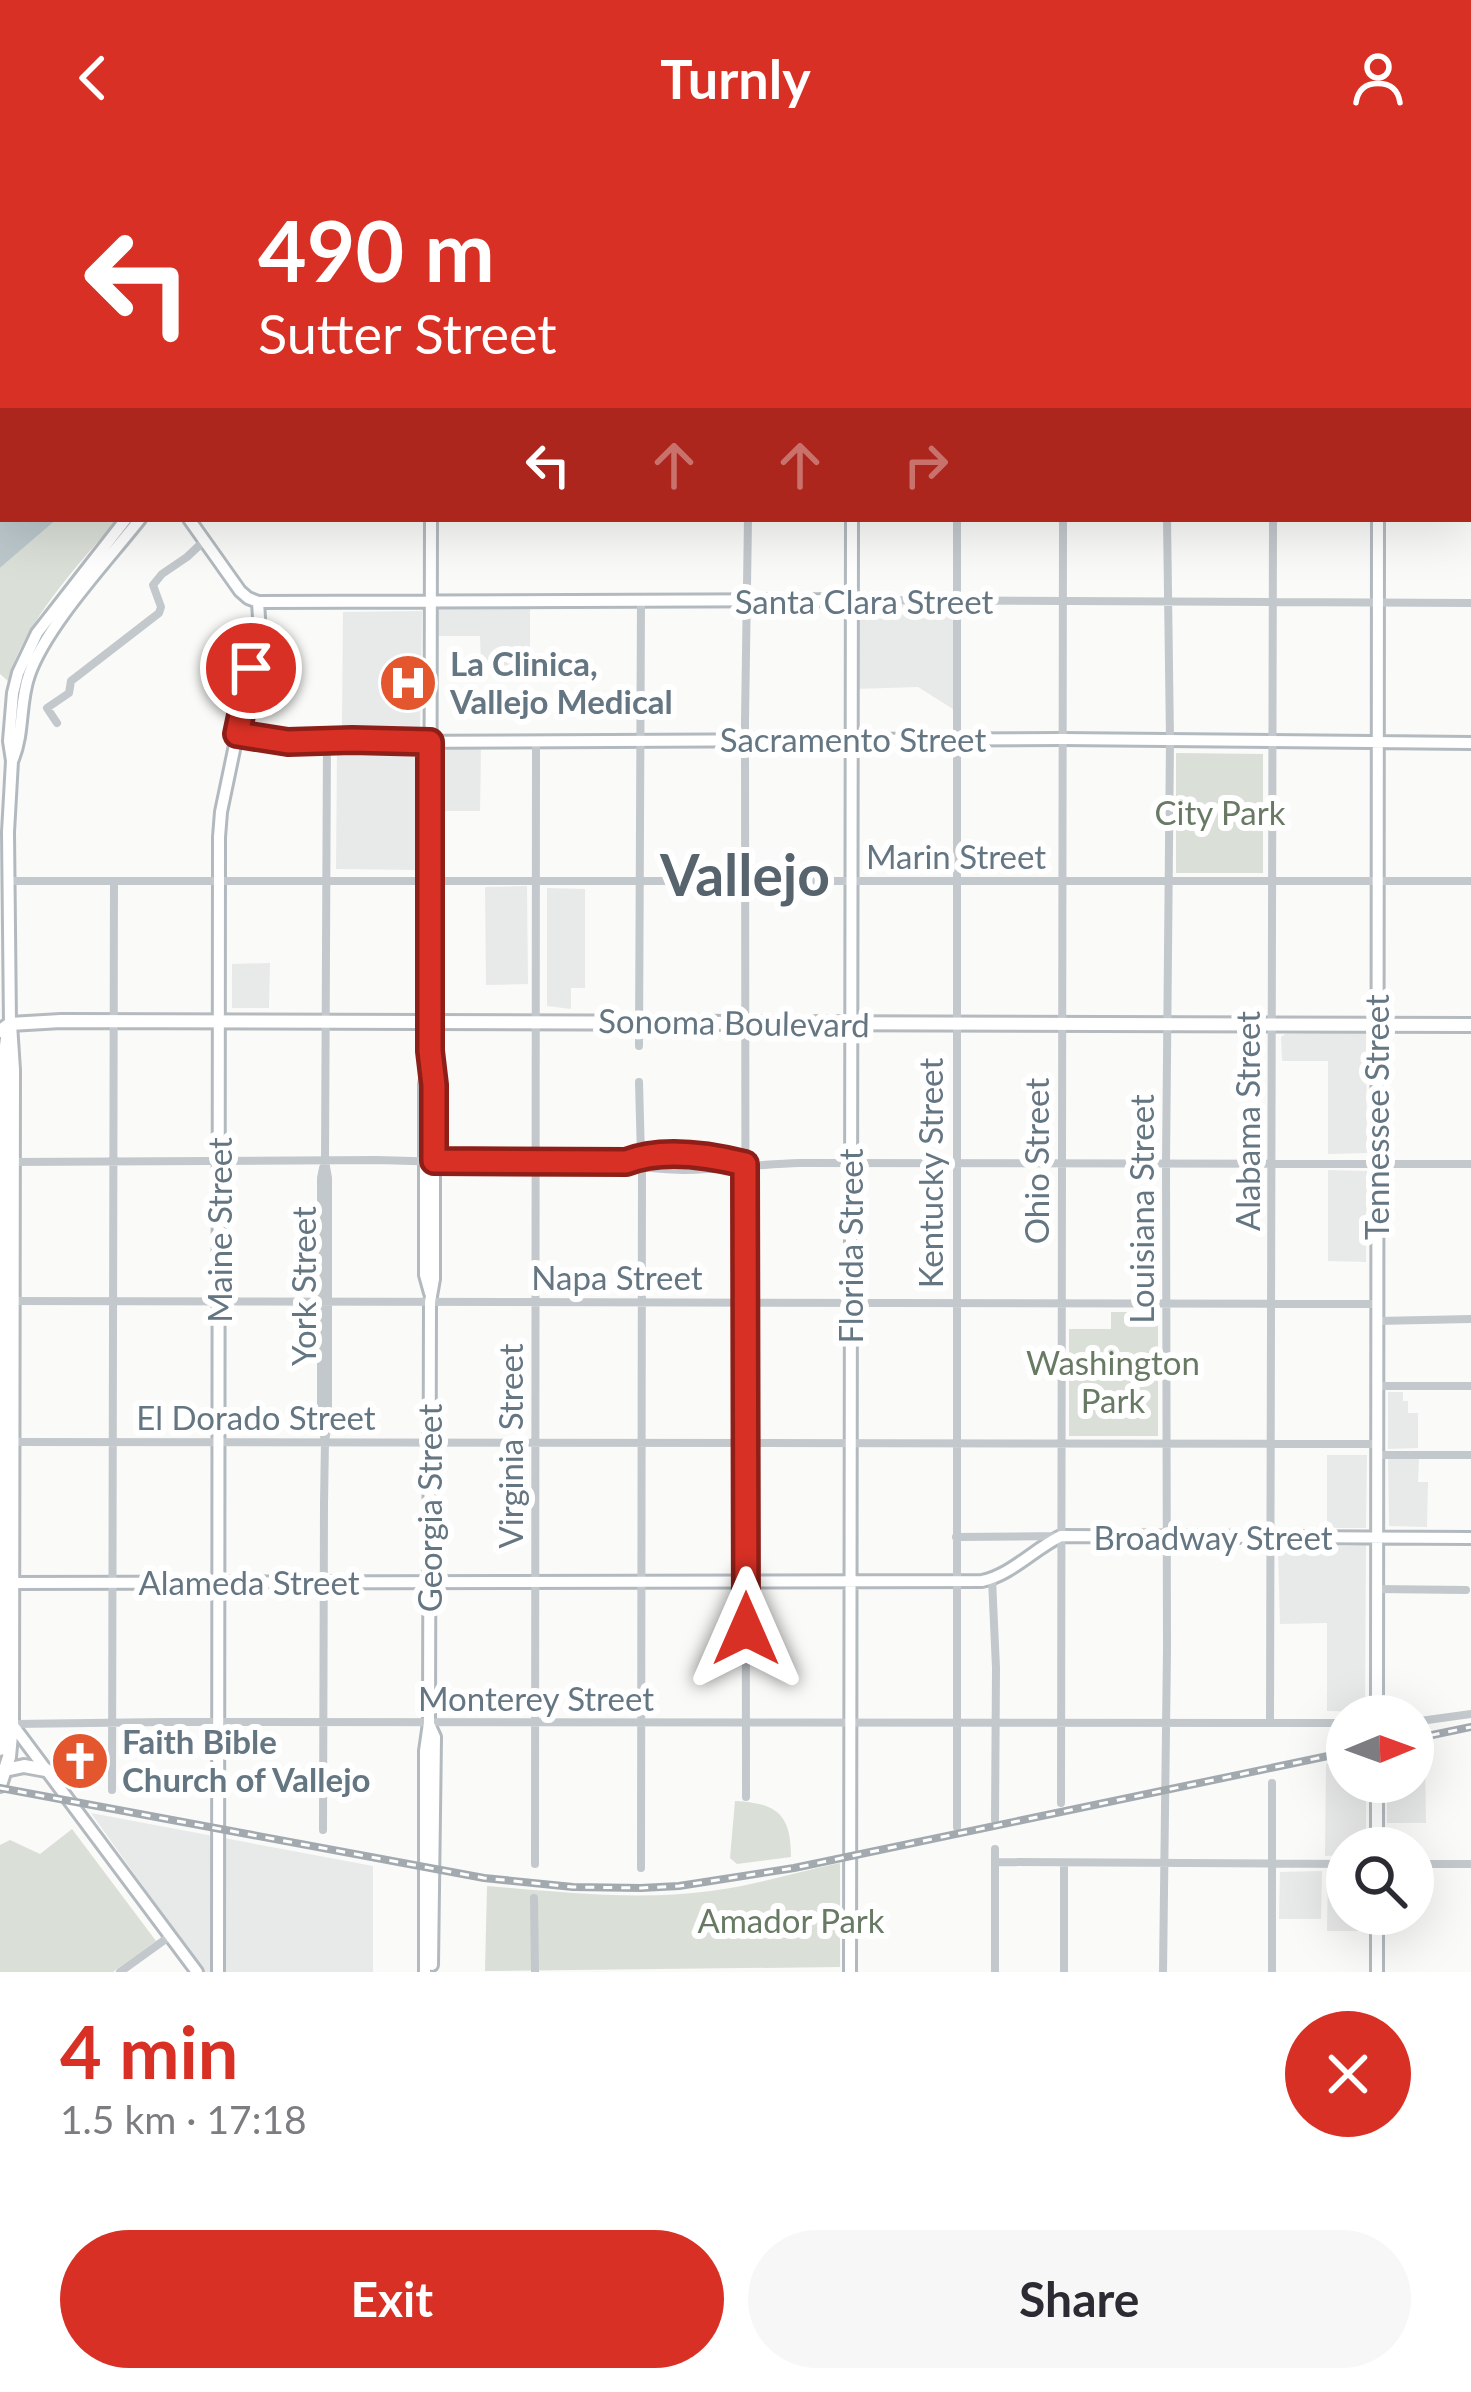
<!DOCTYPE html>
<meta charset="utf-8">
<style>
:root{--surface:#fff;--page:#f7f7f7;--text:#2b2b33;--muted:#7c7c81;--accent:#d93025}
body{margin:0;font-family:Lato,sans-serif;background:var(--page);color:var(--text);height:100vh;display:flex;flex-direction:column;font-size:45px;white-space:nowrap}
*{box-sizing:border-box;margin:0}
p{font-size:39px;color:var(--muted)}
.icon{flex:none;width:66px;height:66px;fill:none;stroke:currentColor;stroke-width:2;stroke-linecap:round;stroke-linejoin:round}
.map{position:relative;height:1816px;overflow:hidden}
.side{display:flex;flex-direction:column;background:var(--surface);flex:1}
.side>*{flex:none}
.guide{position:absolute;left:0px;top:0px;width:1473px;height:366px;box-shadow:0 12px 48px #0002;background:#d93025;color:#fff;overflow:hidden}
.needle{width:78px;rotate:89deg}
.buttons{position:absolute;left:1326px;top:1539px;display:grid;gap:24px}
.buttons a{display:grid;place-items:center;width:108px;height:108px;border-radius:50%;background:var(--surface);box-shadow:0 12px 48px #0002;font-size:60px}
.pin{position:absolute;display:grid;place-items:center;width:102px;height:102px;color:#fff;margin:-51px;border:6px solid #fff;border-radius:50%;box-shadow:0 3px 12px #0007}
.me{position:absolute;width:132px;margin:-66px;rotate:0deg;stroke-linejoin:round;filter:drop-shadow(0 0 9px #0008)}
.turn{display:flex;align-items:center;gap:42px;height:252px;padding:0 60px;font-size:54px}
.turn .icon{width:156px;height:156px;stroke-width:2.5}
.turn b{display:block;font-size:84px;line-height:102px}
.lanes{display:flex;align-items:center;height:114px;padding:0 60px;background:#0003;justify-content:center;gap:60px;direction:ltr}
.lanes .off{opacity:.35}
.round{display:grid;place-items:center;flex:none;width:126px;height:126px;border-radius:63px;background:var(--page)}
.headline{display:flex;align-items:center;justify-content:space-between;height:204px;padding:0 60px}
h1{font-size:72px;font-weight:700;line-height:90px;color:var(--accent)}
.primary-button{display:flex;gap:24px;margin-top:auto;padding:24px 60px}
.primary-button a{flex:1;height:138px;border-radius:72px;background:var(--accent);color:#fff;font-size:48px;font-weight:700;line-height:138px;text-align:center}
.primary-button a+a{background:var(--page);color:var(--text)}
header{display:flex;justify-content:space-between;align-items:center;height:156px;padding:0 60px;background:var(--accent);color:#fff;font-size:54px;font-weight:700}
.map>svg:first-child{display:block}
.built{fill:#e8e9e9}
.green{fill:#dadfd7}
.water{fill:#bbc7cb}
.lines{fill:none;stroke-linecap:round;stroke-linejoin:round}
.ferry{stroke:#60757c;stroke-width:3;stroke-dasharray:15 12;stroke-linecap:butt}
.secondary-casing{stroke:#b3babf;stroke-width:16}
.primary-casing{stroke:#b5babe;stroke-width:18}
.street{stroke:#c3c8cc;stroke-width:8}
.secondary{stroke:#fff;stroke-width:10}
.primary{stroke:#fff;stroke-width:12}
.rail-casing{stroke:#a2aab0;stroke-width:8}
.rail{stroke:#fff;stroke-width:3;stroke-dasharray:9;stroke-linecap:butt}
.route-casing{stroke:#8d1f18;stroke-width:30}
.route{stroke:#d93025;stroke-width:21}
.labels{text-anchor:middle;stroke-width:12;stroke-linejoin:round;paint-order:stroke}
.street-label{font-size:33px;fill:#657683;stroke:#fff}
.poi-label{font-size:33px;font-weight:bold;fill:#657683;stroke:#fff;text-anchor:start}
.park-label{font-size:33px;fill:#687a64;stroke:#fff}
.town-label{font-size:57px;font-weight:bold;fill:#57646e;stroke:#fff}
</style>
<header><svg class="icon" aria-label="back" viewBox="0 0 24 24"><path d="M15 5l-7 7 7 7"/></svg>Turnly<svg class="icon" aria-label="person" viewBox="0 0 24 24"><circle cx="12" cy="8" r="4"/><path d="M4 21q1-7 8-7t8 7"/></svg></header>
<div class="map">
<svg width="1471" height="1816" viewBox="0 0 1471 1816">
<rect width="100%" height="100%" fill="#fafaf8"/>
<path class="built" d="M 861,447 L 953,449 L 953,553 L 918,531 L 854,533 L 855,453 Z
M 530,450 L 530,508 L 481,511 L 480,480 L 438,480 L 438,455 L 441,451 Z
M 422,455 L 420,574 L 342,572 L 343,456 Z
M 441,592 L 481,592 L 480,655 L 442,655 L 440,652 Z
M 337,595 L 419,597 L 418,714 L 336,713 Z
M 527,730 L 528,828 L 486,829 L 485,731 Z
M 547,732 L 585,733 L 585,832 L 571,832 L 571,853 L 547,850 Z
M 270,807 L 269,852 L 232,852 L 232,808 Z
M 1366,876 L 1367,997 L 1328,998 L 1328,905 L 1282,905 L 1281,881 L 1285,878 Z
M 1328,1014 L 1367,1015 L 1366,1106 L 1328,1105 Z
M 1388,1236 L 1403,1236 L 1403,1245 L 1408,1245 L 1408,1257 L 1418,1257 L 1418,1292 L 1388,1293 Z
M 1327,1299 L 1367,1299 L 1366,1372 L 1327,1372 Z
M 1391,1301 L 1419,1302 L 1418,1326 L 1428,1326 L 1427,1371 L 1389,1370 L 1388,1304 Z
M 1366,1389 L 1365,1556 L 1327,1555 L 1327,1467 L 1280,1468 L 1278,1393 Z
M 1347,1604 L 1347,1626 L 1366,1626 L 1366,1690 L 1347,1692 L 1347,1699 L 1325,1700 L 1326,1608 Z
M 1425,1608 L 1426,1667 L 1387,1667 L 1387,1626 L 1413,1626 L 1413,1609 Z
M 91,1657 L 373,1710 L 373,1816 L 204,1816 Z
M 1322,1715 L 1321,1763 L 1279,1763 L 1280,1716 Z
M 1328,1715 L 1347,1715 L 1347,1758 L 1367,1758 L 1367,1775 L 1327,1775 Z"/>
<path class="green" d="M 57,363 L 118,363 C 78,408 23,468 8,525 L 0,518 L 0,412 Z
M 1176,597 L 1263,598 L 1263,717 L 1176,717 Z
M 1111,1156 L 1158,1156 L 1158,1280 L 1069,1280 L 1069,1173 L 1111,1173 Z
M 735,1645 C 777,1647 791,1658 791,1701 L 737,1708 L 730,1702 Z
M 72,1673 L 156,1785 L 113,1816 L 0,1816 L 0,1689 L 10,1684 L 40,1698 Z
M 840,1707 L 840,1811 L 485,1815 L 487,1730 C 562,1736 636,1745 711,1735 C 755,1729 797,1716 840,1707 Z"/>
<path class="water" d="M 0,0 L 565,0 L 560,3 L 3,3 L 3,363 L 57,363 L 0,412 Z"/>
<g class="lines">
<path class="ferry" d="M 266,0 L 267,3
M 0,162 L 3,160"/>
<g class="secondary-casing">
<path id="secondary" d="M 1160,0 L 1164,3
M 1176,0 L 1180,3
M 1415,0 L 1416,3
M 712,3 L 717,0
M 735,3 L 741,0
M 852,3 L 852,0
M 1385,3 L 1387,0
M 1400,3 L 1401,0
M 1451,3 L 1456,0
M 1470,4 L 1471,3
M 189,363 L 240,435 L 248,442 L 258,446 L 852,444
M 237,578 C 283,586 330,585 377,586 L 1061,583 L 1471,587
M 13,603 C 24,576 19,547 29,519 C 46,470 107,405 140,363
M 10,868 L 8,676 L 12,605 L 9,585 L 13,537 L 18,517 L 37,477 L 126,363
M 428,910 L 425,929 L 425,1119 L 430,1137
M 9,1427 L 982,1425 C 1011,1419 1034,1393 1061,1380 L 1471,1382
M 1377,1560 L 1378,363
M 9,1564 L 197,1816
M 430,1570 L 435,1581 L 432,1809
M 1377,1692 L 1377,1626
M 1377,1758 L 1377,1816
M 218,1816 L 219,681 L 221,656 L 253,503 L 259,462 L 258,446
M 425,1816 L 425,1595 L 429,1567 L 430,1146 L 434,1123 L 434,929 L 430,895 L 431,363
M 850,1816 L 852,363"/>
</g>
<g class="primary-casing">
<path id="primary" d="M 0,875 L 10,868 L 61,865 L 1471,869
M 0,1593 L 3,1555 L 3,913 L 8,875
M 5,1614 L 24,1610 L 46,1614
M 0,1629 L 9,1601 L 12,1568 L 13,914 L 10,868"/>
</g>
<path class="street" d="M 958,3 L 958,0
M 1060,3 L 1060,0
M 1124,3 L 1125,0
M 1470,106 L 1471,105
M 1470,129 L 1471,131
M 1470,196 L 1471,196
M 852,444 L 1471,447
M 57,567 L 47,552 L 69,537 L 71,525 L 159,457 L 161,451 L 153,429 L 162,418 L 187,401 L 204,385
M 9,725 L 1471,725
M 639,890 L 641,445
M 639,926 L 641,1001
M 13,1006 L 377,1004 L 482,1007 L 626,1007 C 675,1022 746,1008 799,1007 L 1471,1008
M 627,1006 C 660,992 708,999 742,1007
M 323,1012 L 321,1022 L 321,1268 L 325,1284
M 10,1145 L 1377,1148
M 1377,1165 L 1471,1163
M 1378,1230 L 1471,1230
M 10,1286 L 1376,1288
M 1378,1299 L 1471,1299
M 956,1381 L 1059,1380
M 992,1423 L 996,1512 L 995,1664
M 1377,1433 L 1466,1434
M 1413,1566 L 1471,1558
M 1270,1567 L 1273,363
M 14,1568 L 166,1566 L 1347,1567
M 1272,1627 L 1272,1816
M 112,1634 L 114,725
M 746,1641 L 745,564 L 748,363
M 1061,1647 L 1063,363
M 957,1671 L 957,363
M 323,1674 L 324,1347 L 325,1285 L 328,1268 L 328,1022 L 325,1005 L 327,585
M 995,1706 L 1347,1708
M 1064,1707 L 1064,1816
M 535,1708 L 536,585
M 1413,1708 L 1471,1708
M 641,1712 L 642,1012
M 534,1742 L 535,1816
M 120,1816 L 170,1780
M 995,1816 L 995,1693
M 1163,1816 L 1167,1493 L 1166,1008 L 1170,584 L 1167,363"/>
<use href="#secondary" class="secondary"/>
<use href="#primary" class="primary"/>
<g class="rail-casing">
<path id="rail" d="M 1413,1583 L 1471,1571
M 0,1632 L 484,1722 L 573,1731 L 641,1732 L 679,1730 L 794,1712 L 1347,1596"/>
</g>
<use href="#rail" class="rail"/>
</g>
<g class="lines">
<g class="route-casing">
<path id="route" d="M 251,512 L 237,578 L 288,586 L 352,584 L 430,586 L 430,895 L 434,929 L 434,1005 L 626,1006 C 661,992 709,999 745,1008 L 746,1473"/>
</g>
<use href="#route" class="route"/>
</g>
<defs>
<g id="hospital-disc" transform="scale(3)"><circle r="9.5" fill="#e4572e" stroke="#fff"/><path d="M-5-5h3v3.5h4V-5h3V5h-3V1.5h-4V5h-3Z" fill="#fff"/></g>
<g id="church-disc" transform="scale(3)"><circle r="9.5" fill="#e4572e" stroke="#fff"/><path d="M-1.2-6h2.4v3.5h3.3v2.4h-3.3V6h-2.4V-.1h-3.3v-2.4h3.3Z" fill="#fff"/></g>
</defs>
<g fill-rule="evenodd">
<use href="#hospital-disc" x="408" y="527"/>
<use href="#church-disc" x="80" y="1605"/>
</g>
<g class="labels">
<g class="street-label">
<text x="864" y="458">Santa Clara Street</text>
<text x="853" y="596">Sacramento Street</text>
<text x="956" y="713">Marin Street</text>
<text transform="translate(734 867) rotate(1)" y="12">Sonoma Boulevard</text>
<text transform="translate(1377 961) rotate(-90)" y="12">Tennessee Street</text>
<text transform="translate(1248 965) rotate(-90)" y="12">Alabama Street</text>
<text transform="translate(1037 1005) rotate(-90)" y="12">Ohio Street</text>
<text transform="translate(931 1017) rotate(-90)" y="12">Kentucky Street</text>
<text transform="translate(1142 1053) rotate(-90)" y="12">Louisiana Street</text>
<text transform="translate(220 1074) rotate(-90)" y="12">Maine Street</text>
<text transform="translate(851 1090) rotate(-90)" y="12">Florida Street</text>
<text x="617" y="1134">Napa Street</text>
<text transform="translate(304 1130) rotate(-90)" y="12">York Street</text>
<text x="256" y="1274">El Dorado Street</text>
<text transform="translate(511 1290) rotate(-90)" y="12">Virginia Street</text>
<text transform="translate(430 1352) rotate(-90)" y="12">Georgia Street</text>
<text x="1213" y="1394">Broadway Street</text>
<text x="249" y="1439">Alameda Street</text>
<text x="536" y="1555">Monterey Street</text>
</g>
<g class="poi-label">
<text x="450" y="520">La Clinica,<tspan x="450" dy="38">Vallejo Medical</tspan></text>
<text x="122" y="1598">Faith Bible<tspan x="122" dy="38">Church of Vallejo</tspan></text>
</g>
<g class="park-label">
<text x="1220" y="669">City Park</text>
<text x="1113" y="1219">Washington<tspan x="1113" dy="38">Park</tspan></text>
<text x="791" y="1777">Amador Park</text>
</g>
<g class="town-label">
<text x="745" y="740">Vallejo</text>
</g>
</g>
</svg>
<div class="buttons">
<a><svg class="needle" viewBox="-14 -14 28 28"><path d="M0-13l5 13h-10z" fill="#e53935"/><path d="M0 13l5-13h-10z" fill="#7c7c81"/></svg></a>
<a><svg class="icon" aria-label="search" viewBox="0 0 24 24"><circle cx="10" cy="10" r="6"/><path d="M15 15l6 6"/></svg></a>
</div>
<div class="pin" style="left:251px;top:512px;background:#d93025"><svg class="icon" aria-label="arrive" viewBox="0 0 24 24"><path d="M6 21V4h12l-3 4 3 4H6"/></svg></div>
<svg class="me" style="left:746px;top:1473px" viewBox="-20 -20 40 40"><path d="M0-17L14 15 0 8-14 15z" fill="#d93025" stroke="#fff" stroke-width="4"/></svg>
<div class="guide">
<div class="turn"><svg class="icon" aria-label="left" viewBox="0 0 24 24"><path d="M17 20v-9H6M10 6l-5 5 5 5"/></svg><div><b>490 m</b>Sutter Street</div></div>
<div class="lanes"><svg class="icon" aria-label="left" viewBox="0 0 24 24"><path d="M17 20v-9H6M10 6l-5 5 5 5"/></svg><svg class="icon off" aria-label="ahead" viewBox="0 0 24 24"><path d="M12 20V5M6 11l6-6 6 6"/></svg><svg class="icon off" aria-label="ahead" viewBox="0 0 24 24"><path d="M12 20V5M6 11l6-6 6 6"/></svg><svg class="icon off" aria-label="right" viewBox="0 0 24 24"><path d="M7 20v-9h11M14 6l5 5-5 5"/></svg></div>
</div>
</div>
<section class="side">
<div class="headline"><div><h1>4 min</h1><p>1.5 km · 17:18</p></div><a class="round" style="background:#d93025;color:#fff"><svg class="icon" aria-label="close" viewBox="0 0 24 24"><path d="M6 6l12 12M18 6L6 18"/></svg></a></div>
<div class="primary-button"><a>Exit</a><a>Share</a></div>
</section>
